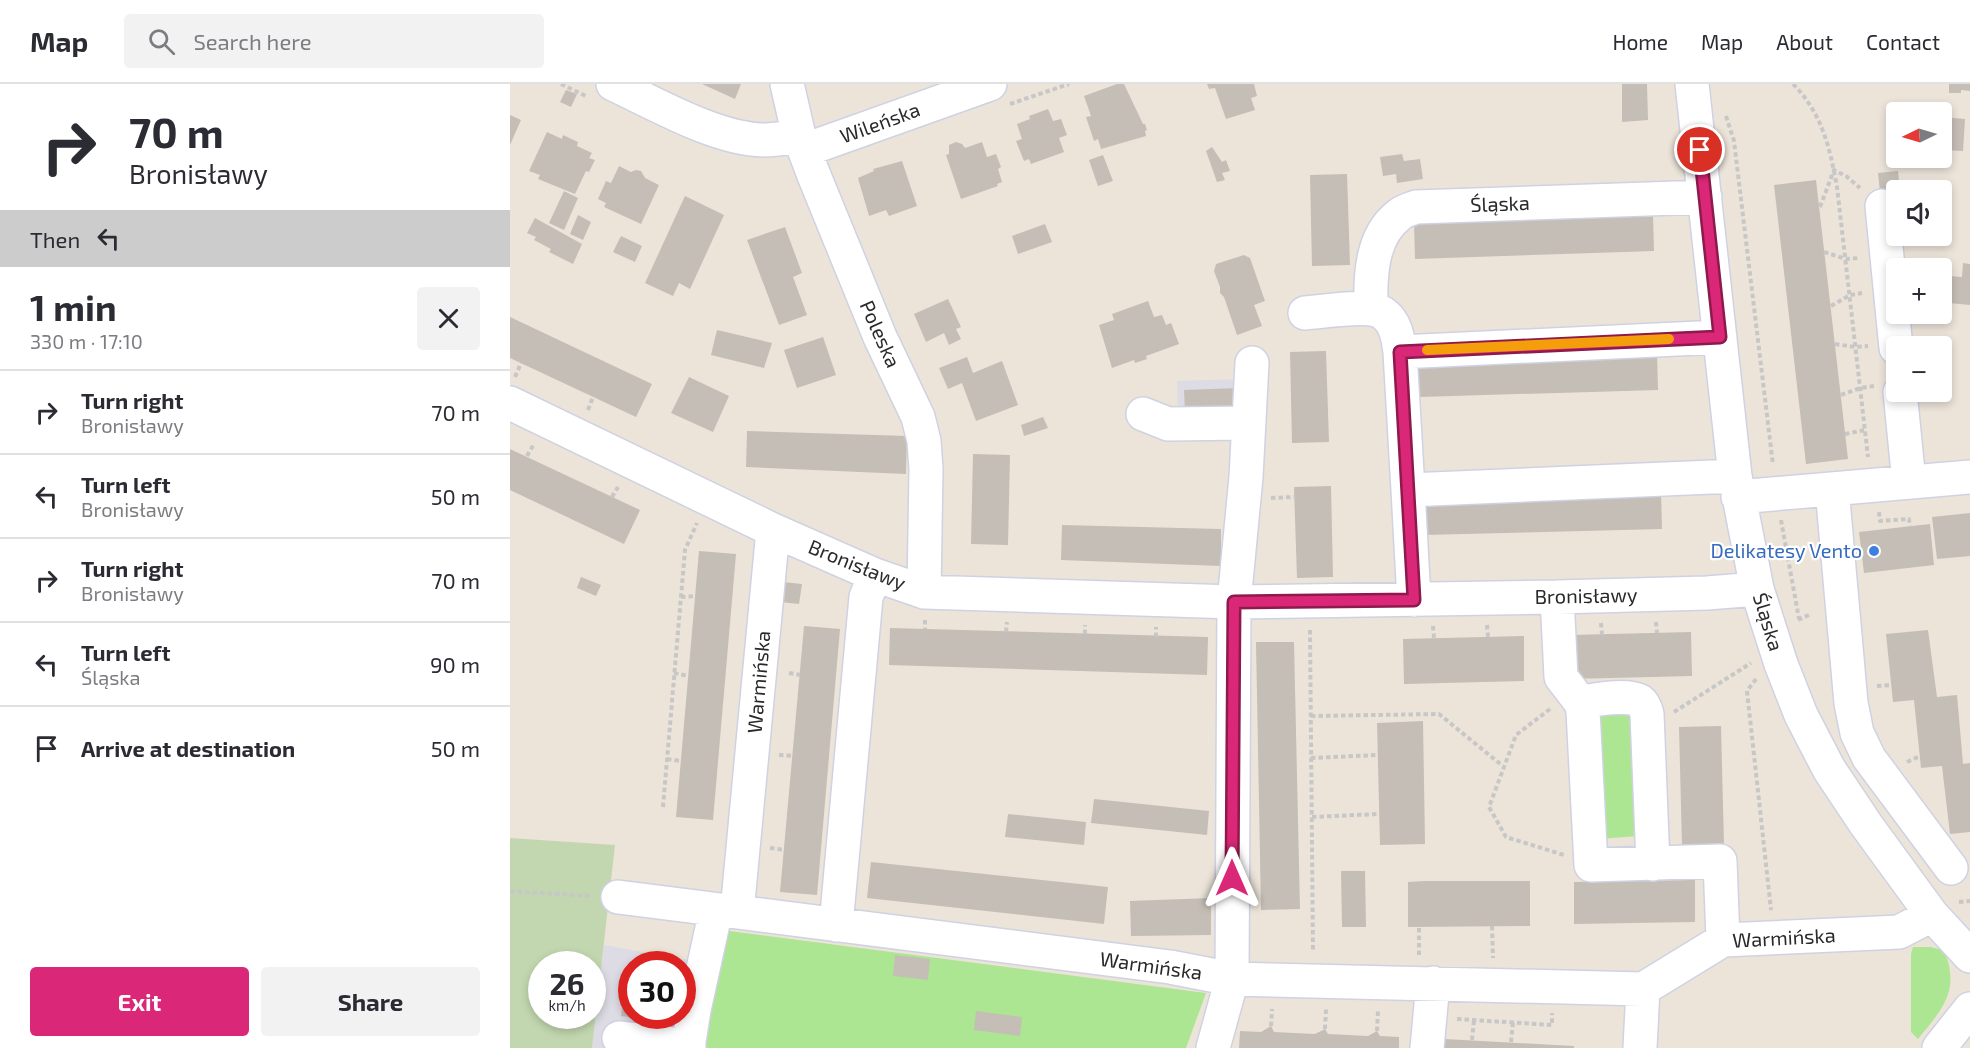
<!DOCTYPE html>
<meta charset="utf-8">
<style>
:root{--surface:#fff;--page:#f2f2f3;--text:#2b2b33;--muted:#7c7c81;--line:#e1e1e2;--accent:#db2777}
body{margin:0;font-family:"Exo 2",sans-serif;background:var(--page);color:var(--text);height:100vh;display:flex;flex-direction:column;font-size:22px;white-space:nowrap}
*{box-sizing:border-box;margin:0}
p{font-size:20px;color:var(--muted)}
.icon{flex:none;width:33px;height:33px;fill:none;stroke:currentColor;stroke-width:2;stroke-linecap:round;stroke-linejoin:round}
.map{position:relative;flex:1;overflow:hidden}
.panel{display:flex;flex-direction:column;background:var(--surface);width:510px}
.panel>*{flex:none}
.top-card{background:#fff;color:var(--text);overflow:hidden}
.needle{width:39px;rotate:265deg}
.tools{position:absolute;left:1376px;top:18px;display:grid;gap:12px}
.tools a{display:grid;place-items:center;width:66px;height:66px;border-radius:6px;background:var(--surface);box-shadow:0 3px 9px #0003;font-size:30px}
.speed{position:absolute;left:18px;top:867px;display:flex;gap:12px;font-size:30px;font-weight:700;text-align:center}
.speed>*{display:grid;place-content:center;width:78px;height:78px;border-radius:50%;background:var(--surface);box-shadow:0 3px 9px #0003;line-height:1}
.speed small{font-size:15px;font-weight:400}
.speed .limit{border:9px solid #d22;background:#fff;color:#111}
.pin{position:absolute;display:grid;place-items:center;width:51px;height:51px;color:#fff;margin:-26px;border:3px solid #fff;border-radius:50%;box-shadow:0 2px 6px #0007}
.me{position:absolute;width:66px;margin:-33px;rotate:0deg;stroke-linejoin:round;filter:drop-shadow(0 0 4px #0008)}
.turn{display:flex;align-items:center;gap:21px;height:126px;padding:0 30px;font-size:27px}
.turn .icon{width:78px;height:78px;stroke-width:2.5}
.turn b{display:block;font-size:42px;line-height:51px}
.then{display:flex;align-items:center;height:57px;padding:0 30px;background:#0003;gap:12px;font-size:22px}
.round{display:grid;place-items:center;flex:none;width:63px;height:63px;border-radius:6px;background:var(--page)}
.overview{display:flex;align-items:center;justify-content:space-between;height:102px;padding:0 30px}
h1{font-size:36px;font-weight:700;line-height:45px}
.cta{display:flex;gap:12px;margin-top:auto;padding:12px 30px}
.cta a{flex:1;height:69px;border-radius:6px;background:var(--accent);color:#fff;font-size:24px;font-weight:700;line-height:69px;text-align:center}
.cta a+a{background:var(--page);color:var(--text)}
ul{padding:0;list-style:none}
li{display:flex;align-items:center;gap:18px;height:84px;padding:0 30px;border-top:2px solid var(--line)}
li div{flex:1}
li b{display:block;font-size:22px}
li em{font-style:normal}
header{display:flex;align-items:center;gap:36px;box-sizing:border-box;height:84px;padding:0 30px;background:var(--surface);border-bottom:2px solid var(--line)}
header strong{font-size:28px}
nav{display:flex;gap:33px;margin-inline-start:auto;font-size:21px}
.search{width:420px;height:54px;background:var(--page);display:flex;align-items:center;gap:15px;box-sizing:border-box;padding:0 21px;border-radius:6px;color:var(--muted);font-size:22px}
main{display:flex;flex:1;min-height:0}
.map>svg:first-child{display:block}
.industrial{fill:#dddbe4;fill-rule:evenodd}
.green{fill:#ace692}
.cemetery{fill:#c2d7af;fill-rule:evenodd}
.building{fill:#c4beb6}
.lines{fill:none;stroke-linecap:round;stroke-linejoin:round}
.minor-casing{stroke:#cfd2e3;stroke-width:36}
.path{stroke:#c7c7c7;stroke-width:4;stroke-dasharray:4.5 3;stroke-linecap:butt}
.minor{stroke:#fff;stroke-width:33}
.route-casing{stroke:#8e194d;stroke-width:15}
.route{stroke:#db2777;stroke-width:10}
.slow{stroke:#f59e0b;stroke-width:10}
.shop-dot{fill:#3f7fe0;stroke:#fff;stroke-width:2}
.labels{text-anchor:middle;stroke-width:4.5;stroke-linejoin:round;paint-order:stroke}
.street-label{font-size:20px;fill:#292929;stroke:#fff}
.shop-label{font-size:20px;fill:#366cbe;stroke:#fff;text-anchor:end}
</style>
<header>
<strong>Map</strong>
<div class="search"><svg class="icon" aria-label="search" viewBox="0 0 24 24"><circle cx="10" cy="10" r="6"/><path d="M15 15l6 6"/></svg>Search here</div>
<nav><a>Home</a><a>Map</a><a>About</a><a>Contact</a></nav>
</header>
<main>
<section class="panel">
<div class="top-card">
<div class="turn"><svg class="icon" aria-label="right" viewBox="0 0 24 24"><path d="M7 20v-9h11M14 6l5 5-5 5"/></svg><div><b>70 m</b>Bronisławy</div></div>
<div class="then">Then<svg class="icon" aria-label="left" viewBox="0 0 24 24"><path d="M17 20v-9H6M10 6l-5 5 5 5"/></svg></div>
</div>
<div class="overview"><div><h1>1 min</h1><p>330 m · 17:10</p></div><a class="round"><svg class="icon" aria-label="close" viewBox="0 0 24 24"><path d="M6 6l12 12M18 6L6 18"/></svg></a></div>
<ul>
<li><svg class="icon" aria-label="right" viewBox="0 0 24 24"><path d="M7 20v-9h11M14 6l5 5-5 5"/></svg><div><b>Turn right</b><p>Bronisławy</p></div><em>70 m</em></li>
<li><svg class="icon" aria-label="left" viewBox="0 0 24 24"><path d="M17 20v-9H6M10 6l-5 5 5 5"/></svg><div><b>Turn left</b><p>Bronisławy</p></div><em>50 m</em></li>
<li><svg class="icon" aria-label="right" viewBox="0 0 24 24"><path d="M7 20v-9h11M14 6l5 5-5 5"/></svg><div><b>Turn right</b><p>Bronisławy</p></div><em>70 m</em></li>
<li><svg class="icon" aria-label="left" viewBox="0 0 24 24"><path d="M17 20v-9H6M10 6l-5 5 5 5"/></svg><div><b>Turn left</b><p>Śląska</p></div><em>90 m</em></li>
<li><svg class="icon" aria-label="arrive" viewBox="0 0 24 24"><path d="M6 21V4h12l-3 4 3 4H6"/></svg><div><b>Arrive at destination</b></div><em>50 m</em></li>
</ul>
<div class="cta"><a>Exit</a><a>Share</a></div>
</section>
<div class="map">
<svg width="1460" height="964" viewBox="0 0 1460 964">
<rect width="100%" height="100%" fill="#ece4d9"/>
<path class="industrial" d="M 731,295 L 732,330 L 668,332 L 667,297 Z
M 94,861 L 184,877 L 173,964 L 82,964 ZM 122,880 L 172,880 L 172,932 L 122,932 Z"/>
<path class="green" d="M 1121,630 L 1129,752 L 1088,755 L 1087,631 Z
M 211,846 L 696,909 L 676,964 L 193,964 Z
M 1403,863 L 1421,863 L 1432,866 C 1437,872 1439,879 1440,888 C 1444,915 1424,935 1408,955 L 1401,948 L 1401,870 Z"/>
<path class="cemetery" d="M 0,754 L 105,761 L 82,964 L 0,964 ZM 32,880 L 82,880 L 82,932 L 32,932 Z"/>
<path class="building" d="M 192,0 L 231,0 L 225,15 Z
M 607,0 L 614,0 L 633,40 L 635,40 L 637,46 L 635,47 L 636,52 L 591,65 L 588,55 L 584,57 L 576,33 L 581,32 L 574,12 Z
M 697,0 L 744,0 L 747,12 L 741,14 L 745,26 L 716,35 L 705,4 L 699,5 Z
M 1112,0 L 1137,0 L 1138,36 L 1112,38 Z
M 1439,0 L 1460,0 L 1460,7 L 1451,6 L 1451,9 L 1439,9 Z
M 56,6 L 67,10 L 61,23 L 50,18 Z
M 538,25 L 543,37 L 551,35 L 557,51 L 549,54 L 554,68 L 521,80 L 519,75 L 514,77 L 506,57 L 512,55 L 507,40 L 520,35 L 519,32 Z
M 0,31 L 11,36 L 0,61 Z
M 1431,33 L 1455,35 L 1453,67 L 1431,66 Z
M 37,48 L 52,55 L 53,51 L 68,58 L 67,62 L 82,69 L 79,74 L 85,76 L 79,88 L 76,87 L 65,110 L 28,95 L 30,91 L 19,87 Z
M 446,58 L 452,60 L 455,64 L 472,58 L 477,73 L 486,70 L 491,83 L 488,85 L 492,98 L 487,100 L 488,102 L 451,115 L 436,71 L 439,70 L 439,61 Z
M 702,63 L 712,78 L 716,76 L 720,87 L 712,89 L 715,96 L 707,98 L 696,67 Z
M 892,70 L 894,77 L 910,75 L 913,95 L 887,99 L 886,90 L 873,92 L 870,73 Z
M 593,71 L 603,97 L 588,102 L 579,76 Z
M 392,77 L 407,122 L 379,132 L 376,126 L 359,132 L 348,94 L 364,87 L 363,85 Z
M 109,82 L 121,88 L 126,86 L 131,87 L 135,94 L 149,101 L 131,140 L 94,123 L 96,119 L 88,115 L 96,97 L 101,99 Z
M 1388,87 L 1390,106 L 1370,108 L 1368,89 Z
M 837,90 L 840,181 L 802,182 L 800,91 Z
M 1306,96 L 1338,375 L 1296,380 L 1264,101 Z
M 54,107 L 68,114 L 54,146 L 39,139 Z
M 175,112 L 214,131 L 180,205 L 169,199 L 163,212 L 135,199 Z
M 68,131 L 81,138 L 73,156 L 60,150 Z
M 1143,131 L 1144,167 L 905,175 L 904,138 Z
M 25,134 L 72,160 L 63,180 L 39,168 L 41,165 L 24,156 L 26,153 L 17,149 Z
M 535,140 L 542,158 L 508,170 L 502,152 Z
M 275,143 L 292,189 L 283,193 L 297,231 L 269,241 L 237,156 Z
M 111,152 L 132,162 L 125,178 L 103,168 Z
M 734,171 L 740,174 L 755,217 L 744,221 L 752,242 L 727,251 L 714,213 L 710,209 L 710,203 L 704,187 L 706,180 Z
M 1453,179 L 1460,180 L 1460,221 L 1439,219 L 1439,192 L 1452,193 Z
M 438,215 L 451,243 L 446,245 L 451,255 L 439,261 L 434,249 L 416,258 L 404,230 Z
M 638,217 L 644,233 L 652,231 L 656,241 L 661,239 L 669,260 L 636,272 L 637,275 L 625,279 L 624,276 L 602,284 L 589,241 L 604,236 L 602,230 Z
M 0,233 L 142,300 L 126,333 L 0,274 Z
M 207,246 L 262,259 L 254,284 L 201,271 Z
M 313,253 L 326,291 L 287,304 L 274,266 Z
M 816,267 L 819,358 L 782,359 L 780,268 Z
M 1147,269 L 1148,306 L 909,313 L 908,276 Z
M 457,273 L 463,289 L 492,277 L 508,321 L 466,337 L 452,299 L 438,305 L 429,284 Z
M 179,293 L 219,312 L 203,348 L 161,329 Z
M 728,304 L 729,325 L 675,327 L 674,306 Z
M 533,333 L 538,344 L 514,352 L 511,341 Z
M 237,347 L 397,352 L 396,390 L 236,383 Z
M 0,365 L 130,426 L 114,460 L 0,406 Z
M 463,370 L 500,371 L 498,461 L 461,460 Z
M 821,402 L 823,493 L 787,494 L 784,403 Z
M 1151,408 L 1152,445 L 913,451 L 912,414 Z
M 1460,429 L 1460,472 L 1427,475 L 1422,433 Z
M 1420,440 L 1424,481 L 1354,489 L 1349,448 Z
M 552,441 L 711,445 L 711,482 L 551,476 Z
M 189,467 L 226,470 L 203,736 L 166,733 Z
M 71,493 L 91,501 L 86,512 L 67,504 Z
M 273,498 L 292,500 L 289,520 L 270,518 Z
M 294,542 L 330,545 L 307,811 L 270,808 Z
M 380,544 L 698,553 L 697,591 L 379,581 Z
M 1418,546 L 1427,613 L 1447,611 L 1453,680 L 1460,679 L 1460,748 L 1440,750 L 1432,682 L 1411,684 L 1404,616 L 1383,618 L 1376,550 Z
M 1181,548 L 1182,592 L 1061,595 L 1060,551 Z
M 1014,552 L 1014,597 L 894,600 L 893,555 Z
M 746,558 L 784,558 L 790,825 L 751,826 Z
M 913,637 L 915,760 L 870,761 L 867,639 Z
M 1211,642 L 1214,761 L 1172,762 L 1169,643 Z
M 584,715 L 699,727 L 697,751 L 581,739 Z
M 498,730 L 576,738 L 574,761 L 495,753 Z
M 361,778 L 598,803 L 594,840 L 357,814 Z
M 831,787 L 855,787 L 856,843 L 832,843 Z
M 1185,796 L 1185,838 L 1064,840 L 1064,798 Z
M 914,797 L 1020,797 L 1020,842 L 898,843 L 898,798 Z
M 701,814 L 701,851 L 621,852 L 620,817 Z
M 385,871 L 420,875 L 418,896 L 383,892 Z
M 116,889 L 122,890 L 122,932 L 157,932 L 156,938 L 111,932 Z
M 466,927 L 512,933 L 510,952 L 464,946 Z
M 761,942 L 764,948 L 805,950 L 815,945 L 818,950 L 858,952 L 867,947 L 870,952 L 889,953 L 889,964 L 729,964 L 730,947 L 751,948 Z
M 935,955 L 1064,962 L 1064,964 L 934,964 Z"/>
<g class="lines">
<g class="minor-casing">
<path id="minor" d="M 103,0 C 146,20 206,55 253,56 C 265,56 277,54 289,52
M 277,0 L 289,52 L 303,89 L 370,253 L 408,333 L 414,357 L 416,385 L 414,508
M 1182,0 L 1225,392 L 1247,505 L 1271,580 L 1291,631 L 1319,685 L 1357,742 L 1422,831 L 1460,872
M 295,66 L 480,0
M 1372,122 L 1386,264
M 861,225 C 860,193 861,152 889,131 C 893,127 901,125 906,123 L 1195,113
M 795,229 C 813,228 860,219 874,230 C 886,239 888,254 890,268
M 1210,253 L 890,268 L 898,406 L 1225,392
M 1390,308 L 1399,398
M 0,319 L 263,446 L 365,491 L 414,508 L 724,518 L 1047,513 L 1197,509 L 1247,505
M 633,330 L 658,340 L 739,339
M 1322,405 L 1341,619 L 1347,649 L 1359,674 L 1441,784
M 898,406 L 904,516
M 1228,413 L 1460,393
M 263,446 L 227,828 L 660,883 L 722,895 L 1133,905 L 1213,856 L 1389,848 L 1422,831
M 1047,513 L 1051,593 L 1071,619 L 1073,627 L 1081,781 L 1210,777 L 1213,856
M 1071,619 C 1084,615 1118,610 1130,617 C 1134,620 1136,626 1137,630 L 1143,780
M 108,813 L 227,828
M 326,841 L 356,513 L 365,491
M 109,954 L 179,962
M 178,964 L 184,926 L 206,826
M 703,964 L 722,895 L 724,518 L 736,393 L 742,279
M 917,964 L 923,899
M 1130,964 L 1133,905
M 1429,964 L 1460,925"/>
</g>
<path class="path" d="M 51,0 L 78,13
M 1283,0 C 1312,29 1320,64 1327,103 L 1358,373
M 500,20 L 559,0
M 1216,32 L 1224,57 L 1263,381
M 1310,123 L 1324,86 L 1336,92 L 1350,104
M 1314,168 L 1336,175 L 1349,174
M 1321,222 L 1340,211 L 1352,209
M 1325,260 L 1345,263 L 1358,262
M 5,293 L 11,279
M 1331,311 L 1350,304 L 1364,302
M 78,326 L 83,313
M 1335,350 L 1355,346
M 17,372 L 24,360
M 102,413 L 108,403
M 761,414 L 784,413
M 1369,428 L 1370,437 L 1399,435 L 1400,443
M 1271,436 L 1289,535
M 171,513 L 186,512
M 415,536 L 415,545
M 1288,536 L 1301,530
M 1146,538 L 1147,549
M 1091,539 L 1092,550
M 977,541 L 978,553
M 923,542 L 924,554
M 800,546 L 803,868
M 496,548 L 497,538
M 575,550 L 575,541
M 646,553 L 646,543
M 164,589 L 179,592
M 279,589 L 290,591
M 1246,595 L 1237,607 L 1261,826
M 1367,602 L 1382,601
M 1040,625 L 1006,651 L 979,723 L 996,753 L 1054,771
M 1164,628 L 1241,579
M 801,632 L 929,630 L 994,683
M 269,671 L 283,672
M 801,674 L 868,671
M 157,675 L 171,677
M 1397,678 L 1410,672
M 153,723 L 175,466 L 187,439
M 802,733 L 869,730
M 260,764 L 275,766
M 0,807 L 80,812
M 1449,818 L 1460,817
M 982,842 L 983,874
M 909,871 L 909,843
M 947,935 L 1042,941 L 1042,929
M 761,942 L 762,925
M 815,945 L 816,925
M 867,947 L 868,927
M 962,956 L 964,936
M 1001,958 L 1003,938"/>
<use href="#minor" class="minor"/>
</g>
<g class="lines">
<g class="route-casing">
<path id="route" d="M 722,794 L 724,518 L 904,516 L 890,268 L 1210,253 L 1190,66"/>
</g>
<use href="#route" class="route"/>
<path class="slow" d="M 917,266 L 1159,255"/>
</g>
<circle class="shop-dot" cx="1364" cy="467" r="6"/>
<g class="labels">
<g class="street-label">
<text transform="translate(370 39) rotate(-20)" y="7">Wileńska</text>
<text transform="translate(990 120) rotate(-2)" y="7">Śląska</text>
<text transform="translate(370 250) rotate(66)" y="7">Poleska</text>
<text transform="translate(347 481) rotate(22)" y="7">Bronisławy</text>
<text transform="translate(1076 512) rotate(-1)" y="7">Bronisławy</text>
<text transform="translate(1258 538) rotate(73)" y="7">Śląska</text>
<text transform="translate(249 598) rotate(-85)" y="7">Warmińska</text>
<text transform="translate(1274 854) rotate(-3)" y="7">Warmińska</text>
<text transform="translate(641 882) rotate(8)" y="7">Warmińska</text>
</g>
<g class="shop-label">
<text x="1352" y="474">Delikatesy Vento</text>
</g>
</g>
</svg>
<div class="tools">
<a><svg class="needle" viewBox="-14 -14 28 28"><path d="M0-13l5 13h-10z" fill="#e53935"/><path d="M0 13l5-13h-10z" fill="#7c7c81"/></svg></a>
<a><svg class="icon" aria-label="sound" viewBox="0 0 24 24"><path d="M4 9h4l5-4v14l-5-4H4zM17 9q2 3 0 6"/></svg></a>
<a>+</a>
<a>−</a>
</div>
<div class="speed"><div>26<small>km/h</small></div><div class="limit">30</div></div>
<div class="pin" style="left:1190px;top:66px;background:#d93025"><svg class="icon" aria-label="arrive" viewBox="0 0 24 24"><path d="M6 21V4h12l-3 4 3 4H6"/></svg></div>
<svg class="me" style="left:722px;top:794px" viewBox="-20 -20 40 40"><path d="M0-17L14 15 0 8-14 15z" fill="#db2777" stroke="#fff" stroke-width="4"/></svg>
</div>
</main>
